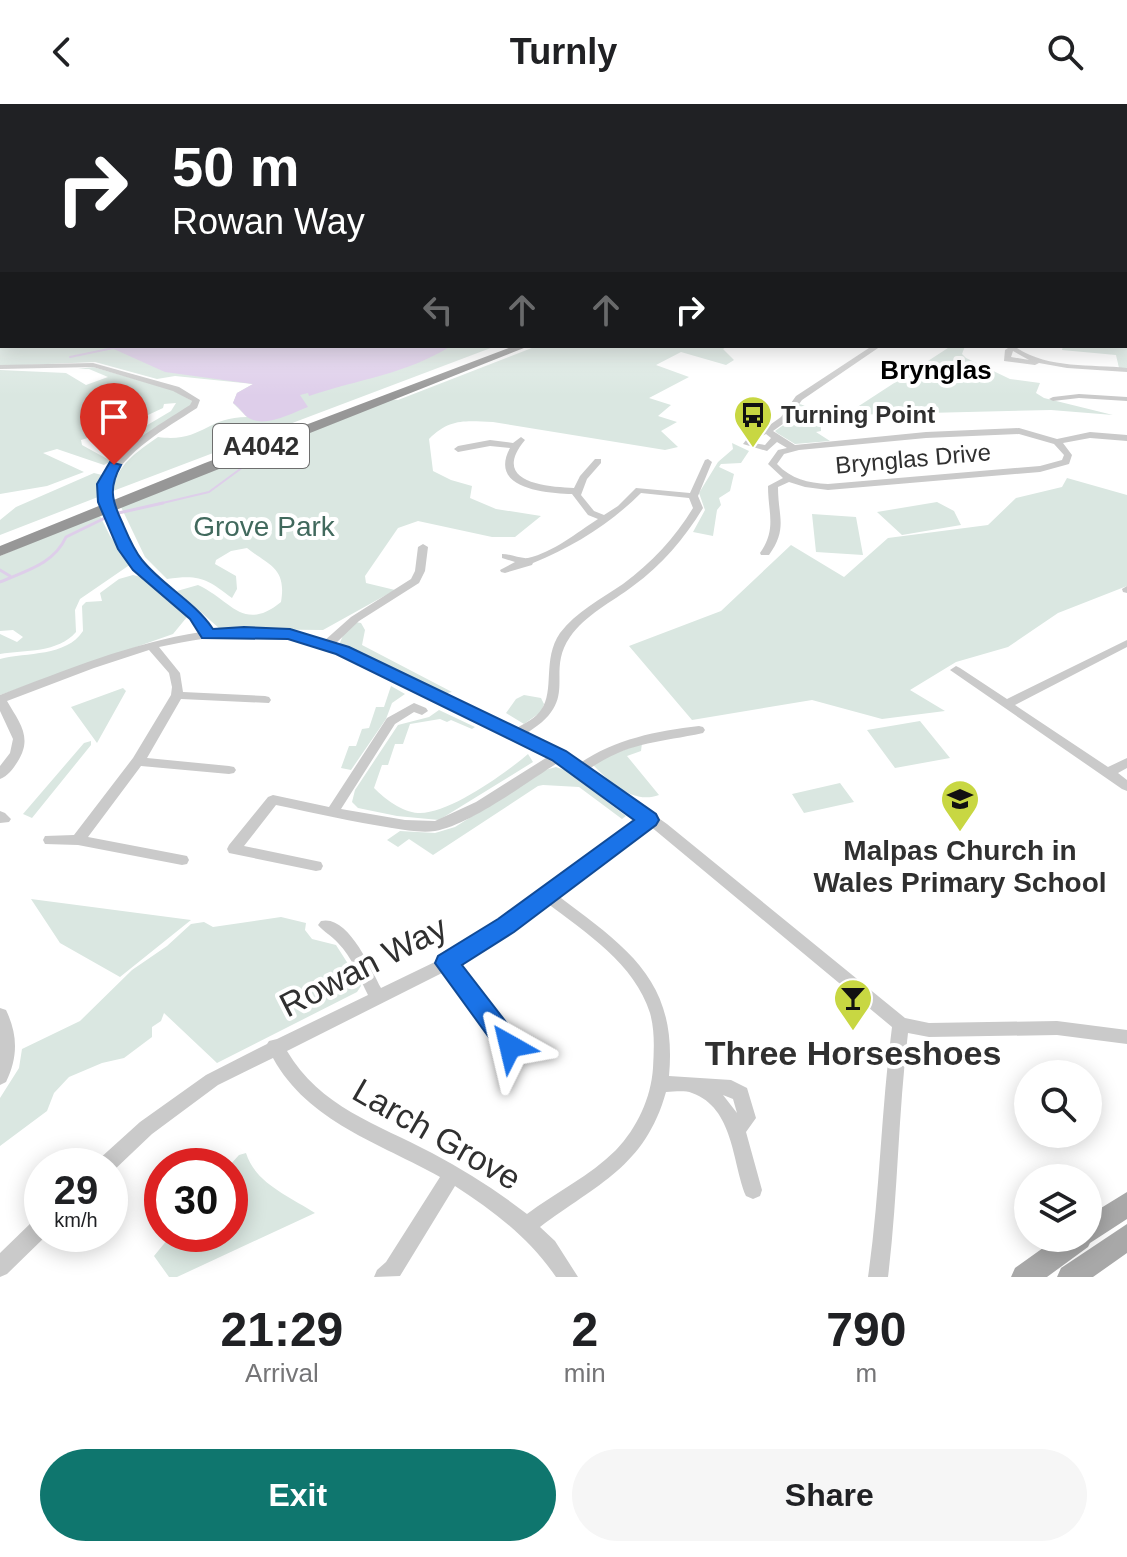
<!DOCTYPE html>
<style>
:root{--surface:#fff;--page:#f6f6f6;--text:#202124;--muted:#757577;--accent:#0f766e}
body{margin:0;font-family:Helvetica,sans-serif;background:var(--page);color:var(--text);height:100vh;display:flex;flex-direction:column;font-size:30px;white-space:nowrap}
*{box-sizing:border-box;margin:0}
p{font-size:26px;color:var(--muted)}
.icon{flex:none;width:44px;height:44px;fill:none;stroke:currentColor;stroke-width:2;stroke-linecap:round;stroke-linejoin:round}
.map{position:relative;height:1173px;overflow:hidden}
.panel{display:flex;flex-direction:column;background:var(--surface);flex:1}
.panel>*{flex:none}
.banner{position:absolute;left:0px;top:0px;width:1128px;height:244px;box-shadow:0 4px 20px #0003;background:#202124;color:#fff;overflow:hidden}
.fabs{position:absolute;left:1014px;top:956px;display:grid;gap:16px}
.fabs a{display:grid;place-items:center;width:88px;height:88px;border-radius:50%;background:var(--surface);box-shadow:0 4px 20px #0003;font-size:40px}
.speed{position:absolute;left:24px;top:1044px;display:flex;gap:16px;font-size:40px;font-weight:700;text-align:center}
.speed>*{display:grid;place-content:center;width:104px;height:104px;border-radius:50%;background:var(--surface);box-shadow:0 4px 20px #0003;line-height:1}
.speed small{font-size:20px;font-weight:400}
.speed .limit{border:12px solid #d22;background:#fff;color:#111}
.pin{position:absolute;display:grid;place-items:center;width:68px;height:68px;color:#fff;margin:-82px -34px;border-radius:50% 50% 50% 0;rotate:-45deg;box-shadow:0 0 8px #0007}
.pin .icon{rotate:45deg}
.me{position:absolute;width:88px;margin:-44px;rotate:323deg;stroke-linejoin:round;filter:drop-shadow(0 0 6px #0008)}
.turn{display:flex;align-items:center;gap:28px;height:168px;padding:0 40px;font-size:36px}
.turn .icon{width:104px;height:104px;stroke-width:2.5}
.turn b{display:block;font-size:56px;line-height:68px}
.lanes{display:flex;align-items:center;height:76px;padding:0 40px;background:#0003;justify-content:center;gap:40px;direction:ltr}
.lanes .off{opacity:.35}
.eta{display:flex;justify-content:space-evenly;align-items:center;height:136px;text-align:center}
.eta b{font-size:48px;font-weight:700;line-height:56px}
.action{display:flex;gap:16px;margin-top:auto;padding:16px 40px}
.action a{flex:1;height:92px;border-radius:48px;background:var(--accent);color:#fff;font-size:32px;font-weight:700;line-height:92px;text-align:center}
.action a+a{background:var(--page);color:var(--text)}
header{display:flex;justify-content:space-between;align-items:center;height:104px;padding:0 40px;background:var(--surface);font-size:36px;font-weight:700}
.map>svg:first-child{display:block}
.green{fill:#dae7e1}
.water{fill:#deceea}
.lines{fill:none;stroke-linecap:round;stroke-linejoin:round}
.stream-far1{stroke:#deceea;stroke-width:2}
.stream{stroke:#deceea;stroke-width:3}
.minor{fill:#cacaca;fill-rule:evenodd}
.major{fill:#a8a8a8;fill-rule:evenodd}
.highway{fill:#979797;fill-rule:evenodd}
.minor-bridge-far1{stroke:#cacaca;stroke-width:8}
.minor-bridge{stroke:#cacaca;stroke-width:11}
.route{fill:#1a73e8;stroke:#114b97;stroke-width:2}
.labels{text-anchor:middle;stroke-width:8;stroke-linejoin:round;paint-order:stroke}
.far-poi-label{font-size:24px;font-weight:bold;fill:#303030;stroke:#fff;text-anchor:start}
.far-street-label{font-size:24px;fill:#303030;stroke:#fff}
.far-neighbourhood-label{font-size:26px;font-weight:bold;fill:#000;stroke:#fff}
.shield{fill:#fff;stroke:#6e6e6e;stroke-width:2}
.shield-label{font-size:26px;font-weight:bold;fill:#303030}
.park-label{font-size:28px;fill:#41695d;stroke:#fff}
.poi-label{font-size:28px;font-weight:bold;fill:#303030;stroke:#fff}
.near-street-label{font-size:34px;fill:#303030;stroke:#fff}
.near-poi-label{font-size:34px;font-weight:bold;fill:#303030;stroke:#fff}
</style>
<header><svg class="icon" aria-label="back" viewBox="0 0 24 24"><path d="M15 5l-7 7 7 7"/></svg>Turnly<svg class="icon" aria-label="search" viewBox="0 0 24 24"><circle cx="10" cy="10" r="6"/><path d="M15 15l6 6"/></svg></header>
<div class="map">
<svg width="1127" height="1173" viewBox="0 0 1127 1173">
<rect width="100%" height="100%" fill="#fff"/>
<path class="green" d="M 0,168 L 2,242 L 496,242 L 113,387 C 116,361 137,348 158,333 C 202,339 206,313 247,313 L 233,299 L 237,289 L 253,280 L 175,272 L 157,275 L 95,258 L 0,262 Z
M 1127,234 L 1127,265 L 1119,264 L 1116,251 L 1062,246 L 1063,242 L 1126,242 Z
M 537,242 L 728,242 L 723,245 L 734,256 L 726,261 L 681,248 L 656,261 L 689,273 L 649,294 L 671,301 L 658,312 L 677,318 L 661,327 L 678,343 L 665,346 L 493,318 C 465,317 450,314 429,335 L 433,367 L 451,376 L 472,382 L 470,394 L 496,405 L 541,412 L 515,433 L 492,433 L 418,417 L 398,424 L 365,472 L 366,479 L 395,486 L 323,526 L 220,525 L 177,487 L 198,481 C 231,496 243,529 281,498 C 287,463 268,461 247,444 L 231,447 L 216,456 L 215,460 L 236,472 L 237,485 L 232,494 C 207,475 200,470 167,475 L 145,453 L 121,403 L 389,295 L 398,296 Z
M 951,242 L 965,242 L 962,250 L 966,254 L 1010,275 L 1040,279 L 1036,289 L 1044,294 L 1113,311 L 1051,306 L 845,311 Z
M 93,263 L 173,286 L 192,297 L 191,302 L 138,336 L 131,333 L 134,329 L 171,307 L 176,299 L 164,300 L 163,304 L 120,324 L 81,336 L 82,341 L 111,357 L 104,361 L 57,345 L 43,349 L 84,368 L 47,382 L 0,390 L 0,266 L 66,269 L 86,281 L 108,273 L 89,265 L 78,265 Z
M 799,300 C 811,302 822,316 821,327 L 816,328 L 830,337 L 795,340 L 777,329 L 775,327 L 792,315 Z
M 732,339 L 749,347 L 741,359 L 721,360 L 719,363 L 734,370 L 730,387 L 719,394 L 721,401 L 717,406 L 713,432 L 693,428 L 705,406 L 699,389 L 718,358 L 733,345 Z
M 94,369 L 102,371 L 98,393 L 0,431 L 0,416 L 16,403 Z
M 1067,374 L 1127,391 L 1127,482 L 1058,509 L 1008,543 L 956,558 L 910,586 L 945,607 L 882,615 L 812,596 L 692,616 L 629,542 L 721,507 L 791,441 L 844,473 L 888,434 L 988,421 L 1016,394 L 1062,383 Z
M 937,398 L 954,407 L 961,421 L 902,431 L 877,408 Z
M 99,410 L 110,432 L 131,460 L 80,495 L 75,506 L 76,528 C 58,549 25,546 0,550 L 0,530 L 17,538 L 23,533 L 13,526 L 0,527 L 0,452 Z
M 812,410 L 856,413 L 863,451 L 816,448 Z
M 133,471 L 141,473 L 187,513 L 173,530 L 0,591 L 0,555 C 27,548 66,553 83,527 L 82,502 L 86,498 L 102,497 L 100,489 L 119,475 Z
M 355,518 L 361,519 L 365,526 L 362,541 L 452,588 L 443,590 L 339,541 L 344,529 Z
M 391,582 L 405,590 L 392,599 L 386,615 L 351,666 L 341,664 L 349,642 L 356,642 L 362,625 L 369,624 L 376,603 L 384,603 Z
M 123,584 L 126,587 L 97,639 L 71,603 Z
M 524,591 L 541,594 L 544,600 L 541,608 L 524,620 L 506,609 L 516,595 Z
M 439,606 L 475,623 L 472,625 L 451,616 L 447,618 L 440,615 L 410,620 L 403,640 L 395,640 L 388,661 L 382,661 L 374,684 C 385,695 402,708 418,709 C 448,711 506,669 528,650 L 533,658 L 439,716 L 397,712 L 358,704 L 352,698 L 355,686 L 398,621 L 429,613 Z
M 920,617 L 950,654 L 895,664 L 867,626 Z
M 91,637 L 91,641 L 32,714 L 23,710 L 84,639 Z
M 642,639 L 641,647 L 627,652 L 659,691 C 633,701 609,677 593,661 L 593,658 Z
M 556,663 L 567,667 L 626,712 L 622,715 L 579,683 L 543,681 L 538,682 L 433,751 L 409,735 L 398,743 L 387,736 L 400,727 L 435,729 L 455,723 L 545,666 Z
M 840,679 L 854,698 L 804,709 L 792,690 Z
M 31,795 L 191,816 L 120,873 L 60,839 Z
M 281,813 L 306,819 L 305,826 L 312,835 L 336,841 L 359,877 L 361,882 L 357,888 L 217,959 L 164,909 L 161,917 L 152,923 L 152,933 L 124,954 L 102,959 L 69,973 L 54,989 L 47,1007 L 0,1042 L 0,994 L 19,964 L 22,945 L 80,917 L 132,866 L 167,842 L 191,820 L 204,818 L 213,823 Z
M 246,1049 C 255,1079 289,1092 315,1109 L 177,1173 L 169,1173 L 154,1152 L 172,1130 L 230,1130 L 229,1062 L 239,1051 Z"/>
<path class="water" d="M 107,242 L 451,242 C 404,271 359,275 309,292 L 308,289 L 300,291 L 308,303 C 292,309 262,326 246,312 C 242,308 239,303 233,299 L 237,289 L 253,280 L 165,268 Z"/>
<g class="lines">
<path class="stream-far1" d="M 70,253 L 123,242
M 154,401 L 209,388 L 243,363"/>
<path class="stream" d="M 114,410 L 163,399
M 0,466 L 10,472
M 0,478 C 25,467 54,460 66,433 L 107,413"/>
<path class="minor" d="M 1126,149 L 1127,149 L 1127,153 L 1126,153 Z
M 1126,183 L 1127,183 L 1127,187 L 1126,187 Z
M 872,242 L 881,242 L 802,296 L 787,317 L 773,327 L 795,341 L 926,328 L 1019,324 L 1057,335 L 1090,328 L 1127,331 L 1127,337 L 1090,334 L 1063,339 L 1072,351 L 1069,360 L 1040,368 L 828,386 L 805,383 L 789,378 L 778,383 C 778,413 788,424 769,451 L 761,451 L 760,449 C 777,425 768,409 768,382 L 783,374 L 768,360 L 778,346 L 787,344 L 777,338 L 767,347 L 743,340 L 750,331 L 764,325 L 781,313 L 796,292 ZM 766,330 L 771,334 L 765,341 L 753,339 L 756,335 ZM 1019,330 L 1054,340 L 1064,351 L 1062,356 L 1040,362 L 828,380 C 808,379 791,375 777,360 L 784,350 L 799,346 L 926,334 Z
M 1011,242 L 1019,242 L 1017,244 C 1049,265 1091,260 1127,264 L 1127,268 L 1067,264 L 1039,259 L 1035,261 L 1004,257 L 1005,246 ZM 1013,247 L 1029,256 L 1011,253 Z
M 93,259 L 179,283 L 200,296 L 197,304 C 163,326 128,345 107,382 L 104,383 L 99,380 C 118,343 156,323 190,301 L 192,297 L 173,287 L 93,263 L 0,265 L 0,261 Z
M 1079,290 L 1127,293 L 1127,297 L 1079,294 L 1053,297 L 1049,295 L 1053,293 Z
M 521,333 L 525,336 C 490,378 545,383 574,384 L 580,372 L 595,355 L 601,355 L 601,359 L 587,375 L 581,391 L 594,407 L 604,411 L 618,402 L 636,384 L 690,389 L 705,356 L 708,355 L 712,358 L 698,392 L 703,404 C 684,435 662,461 633,482 C 612,498 585,511 570,533 C 544,571 582,595 527,629 L 580,659 C 616,635 656,627 699,622 L 703,623 L 705,626 L 703,629 C 657,639 631,637 589,665 L 667,720 L 905,914 L 929,919 L 1057,917 L 1127,926 L 1127,940 L 1057,931 L 929,933 L 908,929 C 898,1010 898,1092 888,1173 L 868,1173 C 880,1090 881,1006 892,923 L 650,722 L 557,791 C 627,844 678,876 669,972 L 731,976 L 747,984 L 756,1014 L 746,1028 L 762,1086 L 760,1092 L 753,1095 L 746,1092 C 732,1058 734,1004 692,989 C 684,986 674,988 666,988 C 645,1063 597,1080 540,1123 L 555,1137 L 578,1173 L 556,1173 C 529,1134 495,1108 455,1082 L 400,1172 L 374,1173 L 377,1166 L 386,1158 L 440,1073 C 380,1039 308,1018 273,954 L 218,981 L 152,1030 L 112,1068 L 110,1069 L 110,1062 L 96,1062 L 98,1056 L 140,1018 L 206,971 L 267,940 L 269,937 L 277,935 L 368,891 C 359,873 352,853 338,839 C 332,832 324,828 318,821 L 321,817 C 348,810 371,865 381,884 L 441,855 L 501,817 L 641,715 L 559,658 C 527,678 470,721 435,727 C 421,729 406,726 392,724 C 353,718 315,709 276,701 L 244,742 L 321,758 L 323,762 L 321,766 L 316,767 L 229,749 L 227,745 L 229,741 L 268,693 L 273,691 L 329,703 L 387,614 L 414,599 L 426,604 L 428,607 L 422,611 L 414,608 L 395,620 L 341,705 L 405,716 L 435,717 L 476,698 L 549,652 C 510,630 469,611 429,592 C 378,567 326,538 269,532 C 232,529 195,535 159,543 L 180,569 L 183,588 L 265,592 L 269,593 L 271,596 L 269,599 L 181,595 L 147,654 L 229,662 L 234,663 L 236,666 L 234,669 L 229,670 L 141,662 L 88,733 L 182,751 L 187,752 L 189,756 L 187,760 L 182,761 L 78,741 L 45,740 L 43,736 L 45,732 L 74,731 L 133,654 L 171,591 L 172,583 L 169,569 L 149,546 L 94,564 L 7,597 C 19,618 33,633 18,657 C 13,665 8,672 0,675 L 0,662 L 10,649 L 13,635 L 0,607 L 0,591 C 66,566 131,539 201,528 L 192,514 L 135,465 L 112,428 L 114,426 L 120,426 L 143,461 L 200,510 L 211,527 C 250,524 287,525 324,537 L 351,513 L 411,475 L 415,467 L 418,443 L 423,440 L 428,443 L 425,467 L 419,479 L 359,517 L 334,541 L 383,561 L 517,624 C 525,619 536,614 541,606 C 555,587 542,555 560,529 C 576,508 601,495 623,480 C 651,459 675,434 693,404 L 689,394 L 641,389 C 611,419 573,443 533,459 L 532,461 L 505,469 L 501,468 L 500,466 L 515,458 L 502,454 L 502,450 C 511,450 520,455 528,454 C 554,448 576,429 598,415 L 588,411 L 572,390 C 546,389 488,385 510,344 L 490,342 L 458,348 L 454,345 L 458,342 L 490,336 L 513,339 ZM 547,799 C 585,828 635,860 650,909 C 655,927 654,945 653,964 C 651,994 637,1024 616,1046 C 590,1072 556,1088 527,1110 C 497,1087 466,1067 432,1049 C 377,1020 320,1003 287,947 L 444,868 L 504,947 L 510,949 L 516,947 L 518,942 L 516,937 L 457,860 L 511,825 ZM 723,991 L 733,995 L 737,1009 Z
M 1127,482 L 1127,489 L 1123,488 L 1122,485 Z
M 1127,536 L 1127,543 L 1015,601 L 1108,663 L 1127,654 L 1127,664 L 1118,669 L 1127,676 L 1127,687 L 1122,685 L 950,566 L 956,562 L 960,564 L 1007,595 Z
M 0,707 L 5,709 L 11,715 L 9,718 L 0,719 Z
M 0,904 L 6,906 C 18,931 18,953 6,978 L 0,981 Z
M 42,1112 L 42,1130 L 48,1130 L 7,1170 L 0,1173 L 0,1149 L 35,1115 Z"/>
<path class="major" d="M 1126,130 L 1127,130 L 1127,134 L 1126,134 Z
M 1127,1088 L 1127,1115 L 1090,1139 L 1088,1143 L 1047,1173 L 1011,1173 L 1015,1164 L 1057,1134 L 1088,1134 L 1088,1112 Z
M 1127,1120 L 1127,1149 L 1093,1173 L 1057,1173 L 1061,1164 Z"/>
<path class="highway" d="M 1126,227 L 1127,227 L 1127,234 L 1126,234 Z
M 514,242 L 529,242 L 0,452 L 0,442 L 205,359 Z"/>
<path class="minor-bridge-far1" d="M 104,380 L 108,401"/>
<path class="minor-bridge" d="M 107,399 L 117,428"/>
</g>
<linearGradient id="sky" x2="0" y2="1"><stop stop-color="#a4bee9"/><stop offset="0.44" stop-color="#fff"/><stop offset="1" stop-color="#fff" stop-opacity="0"/></linearGradient>
<rect width="1127" height="292" fill="url(#sky)"/>
<path class="route" d="M 110,358 L 121,361 C 109,383 111,395 122,418 C 128,432 133,445 142,456 C 163,482 194,497 213,525 L 244,523 L 290,525 L 349,543 L 566,647 L 656,710 L 659,716 L 656,721 L 514,828 L 462,861 L 519,935 L 523,942 L 519,950 L 510,953 L 501,950 L 435,859 L 438,852 L 498,815 L 634,716 L 552,656 L 336,550 L 288,535 L 202,534 L 190,515 L 133,466 L 118,445 L 98,398 L 97,380 Z"/>
<defs>
<g id="bus-pin" transform="scale(2)"><path d="M0 17L-7.5 6A9.5 9.5 0 1 1 7.5 6Z" fill="#c8d742" stroke="#fff"/><path d="M-5-6H5V4H4V6H2V4H-2V6H-4V4H-5ZM-3.5-4V0h7V-4ZM-3.5 1.2v1.5H-2V1.2ZM2 1.2v1.5H3.5V1.2Z" fill="#111"/></g>
<g id="school-pin" transform="scale(2)"><path d="M0 17L-7.5 6A9.5 9.5 0 1 1 7.5 6Z" fill="#c8d742" stroke="#fff"/><path d="M0-5L7-2L0 1L-7-2ZM-4 1L0 2.5L4 1V4Q0 6-4 4Z" fill="#111"/></g>
<g id="bar-pin" transform="scale(2)"><path d="M0 17L-7.5 6A9.5 9.5 0 1 1 7.5 6Z" fill="#c8d742" stroke="#fff"/><path d="M-6-5H6L.8 .8V4.5H3.5V6h-7V4.5H-.8V.8Z" fill="#111"/></g>
</defs>
<g fill-rule="evenodd">
<use href="#bus-pin" x="753" y="311"/>
<use href="#school-pin" x="960" y="695"/>
<use href="#bar-pin" x="853" y="894"/>
</g>
<g class="labels">
<g class="far-poi-label">
<text x="781" y="319">Turning Point</text>
</g>
<g class="far-street-label">
<text transform="translate(913 355) rotate(-5)" y="8">Brynglas Drive</text>
</g>
<g class="far-neighbourhood-label">
<text x="936" y="275">Brynglas</text>
</g>
<rect class="shield" x="213" y="320" width="96" height="44" rx="6"/>
<g class="shield-label">
<text x="261" y="351">A4042</text>
</g>
<g class="park-label">
<text x="264" y="432">Grove Park</text>
</g>
<g class="poi-label">
<text x="960" y="756">Malpas Church in<tspan x="960" dy="32">Wales Primary School</tspan></text>
</g>
<g class="near-street-label">
<text transform="translate(363 862) rotate(-27)" y="12">Rowan Way</text>
<text transform="translate(437 1030) rotate(30)" y="12">Larch Grove</text>
</g>
<g class="near-poi-label">
<text x="853" y="961">Three Horseshoes</text>
</g>
</g>
</svg>
<div class="fabs">
<a><svg class="icon" aria-label="search" viewBox="0 0 24 24"><circle cx="10" cy="10" r="6"/><path d="M15 15l6 6"/></svg></a>
<a><svg class="icon" aria-label="layers" viewBox="0 0 24 24"><path d="M12 4l9 5-9 5-9-5zM3 14l9 5 9-5"/></svg></a>
</div>
<div class="speed"><div>29<small>km/h</small></div><div class="limit">30</div></div>
<div class="pin" style="left:114px;top:361px;background:#d93025"><svg class="icon" aria-label="arrive" viewBox="0 0 24 24"><path d="M6 21V4h12l-3 4 3 4H6"/></svg></div>
<svg class="me" style="left:510px;top:942px" viewBox="-20 -20 40 40"><path d="M0-17L14 15 0 8-14 15z" fill="#1a73e8" stroke="#fff" stroke-width="4"/></svg>
<div class="banner">
<div class="turn"><svg class="icon" aria-label="right" viewBox="0 0 24 24"><path d="M7 20v-9h11M14 6l5 5-5 5"/></svg><div><b>50 m</b>Rowan Way</div></div>
<div class="lanes"><svg class="icon off" aria-label="left" viewBox="0 0 24 24"><path d="M17 20v-9H6M10 6l-5 5 5 5"/></svg><svg class="icon off" aria-label="ahead" viewBox="0 0 24 24"><path d="M12 20V5M6 11l6-6 6 6"/></svg><svg class="icon off" aria-label="ahead" viewBox="0 0 24 24"><path d="M12 20V5M6 11l6-6 6 6"/></svg><svg class="icon" aria-label="right" viewBox="0 0 24 24"><path d="M7 20v-9h11M14 6l5 5-5 5"/></svg></div>
</div>
</div>
<section class="panel">
<div class="eta">
<div><b>21:29</b><p>Arrival</p></div>
<div><b>2</b><p>min</p></div>
<div><b>790</b><p>m</p></div>
</div>
<div class="action"><a>Exit</a><a>Share</a></div>
</section>
